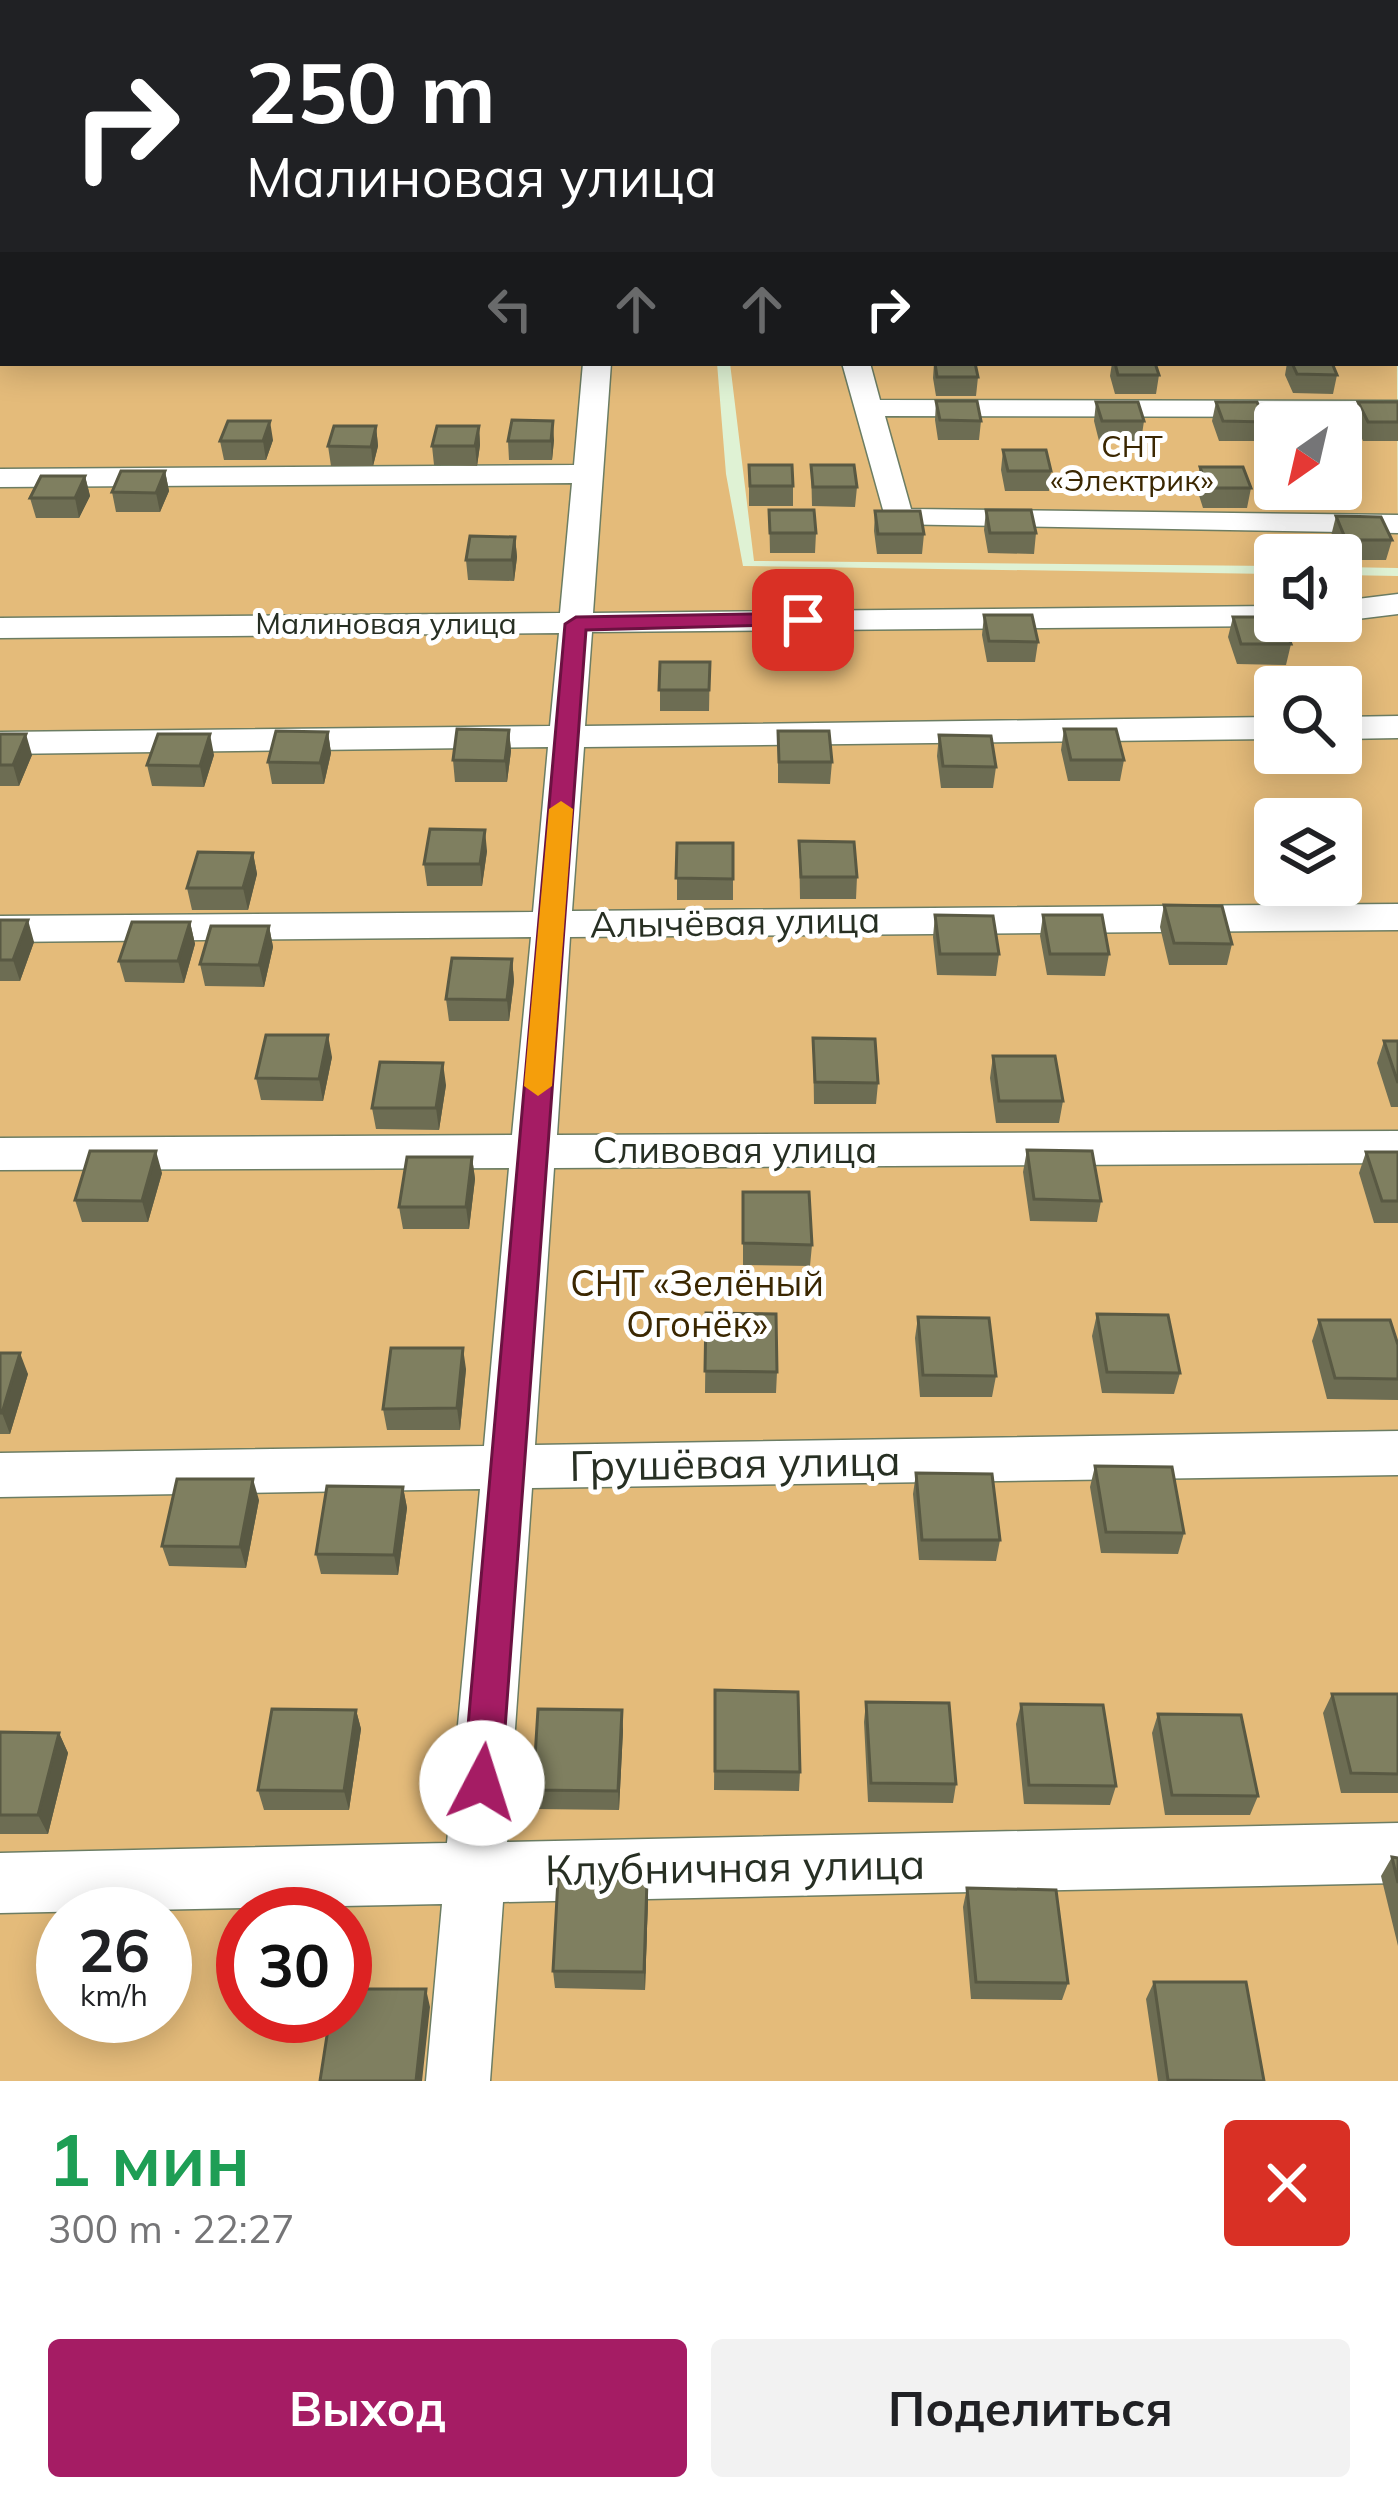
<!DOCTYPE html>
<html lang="ru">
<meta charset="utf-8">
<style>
:root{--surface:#fff;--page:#f2f2f2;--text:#202124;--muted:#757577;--accent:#a51c64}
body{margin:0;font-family:Mulish,sans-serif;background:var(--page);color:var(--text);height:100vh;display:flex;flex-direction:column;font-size:45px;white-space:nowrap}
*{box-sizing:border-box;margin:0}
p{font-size:39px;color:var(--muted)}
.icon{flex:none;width:66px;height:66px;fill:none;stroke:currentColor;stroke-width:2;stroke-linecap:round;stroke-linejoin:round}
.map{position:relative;height:2081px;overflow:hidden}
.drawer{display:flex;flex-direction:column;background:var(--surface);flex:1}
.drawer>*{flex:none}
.guide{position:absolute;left:0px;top:0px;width:1398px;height:366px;box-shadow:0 6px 30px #0003;background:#202124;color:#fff;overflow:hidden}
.needle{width:78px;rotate:214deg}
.buttons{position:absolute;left:1254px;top:402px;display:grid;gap:24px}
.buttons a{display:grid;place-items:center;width:108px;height:108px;border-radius:12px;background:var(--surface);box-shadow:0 6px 30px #0003;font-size:60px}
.speed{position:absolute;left:36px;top:1887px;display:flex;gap:24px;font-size:60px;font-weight:700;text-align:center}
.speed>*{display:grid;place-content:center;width:156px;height:156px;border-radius:50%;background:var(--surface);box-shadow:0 6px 30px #0003;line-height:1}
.speed small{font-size:30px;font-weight:400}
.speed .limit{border:18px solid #d22;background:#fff;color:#111}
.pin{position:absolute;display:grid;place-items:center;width:102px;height:102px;color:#fff;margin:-51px;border-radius:24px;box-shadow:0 6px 18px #0006}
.me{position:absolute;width:132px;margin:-66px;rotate:5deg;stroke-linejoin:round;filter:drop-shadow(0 0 9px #0008)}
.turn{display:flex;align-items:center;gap:42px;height:252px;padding:0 48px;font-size:54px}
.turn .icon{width:156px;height:156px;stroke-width:2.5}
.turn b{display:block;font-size:84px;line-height:102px}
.lanes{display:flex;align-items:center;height:114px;padding:0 48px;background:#0003;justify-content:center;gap:60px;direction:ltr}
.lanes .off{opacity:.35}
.round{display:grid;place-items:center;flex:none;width:126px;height:126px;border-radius:12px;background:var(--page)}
.headline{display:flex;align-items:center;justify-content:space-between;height:204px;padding:0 48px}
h1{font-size:72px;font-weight:700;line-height:90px;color:#1e9e55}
.action{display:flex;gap:24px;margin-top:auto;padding:24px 48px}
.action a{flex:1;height:138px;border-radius:12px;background:var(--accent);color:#fff;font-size:48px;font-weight:700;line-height:138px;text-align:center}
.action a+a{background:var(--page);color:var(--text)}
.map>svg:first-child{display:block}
.green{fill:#e4bb7a;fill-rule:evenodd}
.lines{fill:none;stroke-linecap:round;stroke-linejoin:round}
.minor-casing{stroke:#6c7d63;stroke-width:3}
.minor{fill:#fff;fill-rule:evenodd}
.wall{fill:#6d6d53}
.shaded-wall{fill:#595943}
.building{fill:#7f7f60;stroke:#595943;stroke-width:3}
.route{fill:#a51c64;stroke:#6b1241;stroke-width:3}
.slow{fill:#f59e0b}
.labels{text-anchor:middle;stroke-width:10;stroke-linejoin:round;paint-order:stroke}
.far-park-label{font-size:30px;fill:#3b2701;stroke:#fff}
.far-street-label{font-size:30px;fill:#272f23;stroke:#fff}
.street-label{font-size:36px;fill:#272f23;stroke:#fff}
.park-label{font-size:36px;fill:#3b2701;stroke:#fff}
.near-street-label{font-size:42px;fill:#272f23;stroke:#fff}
</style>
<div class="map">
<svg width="1398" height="2081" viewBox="0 0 1398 2081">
<rect width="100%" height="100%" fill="#dff2d4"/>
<path class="green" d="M 771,0 L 1398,0 L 1398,12 L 1395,3 Z
M 0,2 L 117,3 L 3,3 L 3,363 L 717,363 L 726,474 L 743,566 L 1275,574 L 1275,621 L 1341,621 L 1341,575 L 1398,576 L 1398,2081 L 0,2081 ZM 1275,687 L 1341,687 L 1341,753 L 1275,753 ZM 1275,819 L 1341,819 L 1341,885 L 1275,885 ZM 63,1914 L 165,1914 L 165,2016 L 63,2016 ZM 243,1914 L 345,1914 L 345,2016 L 243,2016 Z
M 1395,16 L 1398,568 L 1341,567 L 1341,555 L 1275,555 L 1275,566 L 754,561 L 730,363 L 1395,363 ZM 1275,423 L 1341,423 L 1341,489 L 1275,489 Z"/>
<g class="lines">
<g class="minor-casing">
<path id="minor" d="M 1358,0 L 1398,0 L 1398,6 L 1360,3 Z
M 1395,25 L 1398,25 L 1398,37 L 1395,37 Z
M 0,46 L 3,46 L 3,58 L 0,58 Z
M 1395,84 L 1398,84 L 1398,96 L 1395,96 Z
M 1395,149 L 1398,149 L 1398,163 L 1395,163 Z
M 0,154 L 3,154 L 3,168 L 0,168 Z
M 1395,310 L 1398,310 L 1398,326 L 1395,326 Z
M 583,363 L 611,363 L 593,613 L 1275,606 L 1275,621 L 1288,621 L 1275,626 L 592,632 L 585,726 L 1275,717 L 1275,739 L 584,747 L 572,911 L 1398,904 L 1398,930 L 570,937 L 557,1135 L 1398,1131 L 1398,1163 L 554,1168 L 535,1445 L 1398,1431 L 1398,1475 L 532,1488 L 507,1842 L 1398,1823 L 1398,1883 L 503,1902 L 490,2081 L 426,2081 L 442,1904 L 0,1913 L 0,1853 L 447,1843 L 480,1489 L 0,1497 L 0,1453 L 484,1446 L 509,1168 L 0,1170 L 0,1138 L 512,1135 L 531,937 L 0,942 L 0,916 L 533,912 L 548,747 L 0,754 L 0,732 L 550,726 L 559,633 L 0,638 L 0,618 L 560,613 L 572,483 L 0,487 L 0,469 L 574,465 Z
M 842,363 L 870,363 L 880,400 L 1398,401 L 1398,417 L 885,416 L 911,509 L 1398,515 L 1398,533 L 887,524 Z
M 1398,594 L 1398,614 L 1341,621 L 1341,601 Z
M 1398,716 L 1398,738 L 1341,739 L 1341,717 Z"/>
</g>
<use href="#minor" class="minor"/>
</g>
<path class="wall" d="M 1395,222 L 1398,222 L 1398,254 L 1395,254 Z
M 0,253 L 3,253 L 3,286 L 0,286 Z
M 1395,274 L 1398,274 L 1398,308 L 1395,308 Z
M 531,363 L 571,363 L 570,365 Z
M 934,363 L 975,363 L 978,377 L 976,396 L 936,396 L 933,378 Z
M 1112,363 L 1155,363 L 1159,375 L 1156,394 L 1115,394 L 1110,376 Z
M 1287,363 L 1332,363 L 1337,375 L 1333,394 L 1293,393 L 1285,375 Z
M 936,401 L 981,421 L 979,440 L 938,440 L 935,420 Z
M 1096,402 L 1144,421 L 1141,441 L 1099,441 L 1094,421 Z
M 1216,402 L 1265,422 L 1261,441 L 1219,441 L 1212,421 Z
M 1358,402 L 1398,402 L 1398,441 L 1363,441 L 1354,421 Z
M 376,426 L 378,446 L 373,466 L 331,466 L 328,446 Z
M 479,426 L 480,445 L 477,466 L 434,465 L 432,446 Z
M 273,440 L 266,460 L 224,460 L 220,441 Z
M 554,440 L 552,460 L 509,460 L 508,441 Z
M 1003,450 L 1051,471 L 1049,491 L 1005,491 L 1001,470 Z
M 749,465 L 793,486 L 793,506 L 749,506 Z
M 811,465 L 857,487 L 855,507 L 812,506 Z
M 1200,467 L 1251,488 L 1247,508 L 1203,508 L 1196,486 Z
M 165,471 L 169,491 L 160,512 L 116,512 L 112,492 Z
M 85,476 L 90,496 L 79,518 L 36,518 L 30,498 Z
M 769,510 L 816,533 L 815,553 L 770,553 Z
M 986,510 L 1036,533 L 1034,554 L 988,553 L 984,530 Z
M 875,511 L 924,534 L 922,554 L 877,554 L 874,531 Z
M 1336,516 L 1392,540 L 1386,560 L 1341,560 L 1341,555 L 1339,555 L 1331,536 Z
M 515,537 L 517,557 L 514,581 L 468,580 L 466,560 Z
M 984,615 L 1038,642 L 1035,662 L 987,662 L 982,635 Z
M 1233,617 L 1291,644 L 1286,665 L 1237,664 L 1228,637 Z
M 660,662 L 710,662 L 709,711 L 660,711 Z
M 1064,729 L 1124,760 L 1120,781 L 1068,781 L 1061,750 Z
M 509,730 L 511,751 L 507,782 L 455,782 L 453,760 Z
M 778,731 L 832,762 L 830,784 L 778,783 Z
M 328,732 L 331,753 L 324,784 L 272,784 L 268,762 Z
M 0,734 L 32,755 L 19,786 L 0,786 Z
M 939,735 L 996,767 L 993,788 L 941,788 L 937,756 Z
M 214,755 L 204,787 L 152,786 L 147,765 Z
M 799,841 L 857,877 L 856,899 L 800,899 Z
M 677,843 L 733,843 L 733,900 L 677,900 Z
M 487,851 L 482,886 L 427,886 L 424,864 Z
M 253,853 L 257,874 L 248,910 L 192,910 L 187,888 Z
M 1164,905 L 1232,944 L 1227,965 L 1169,965 L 1160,927 Z
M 935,915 L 999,954 L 996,976 L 937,975 L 933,937 Z
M 1043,915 L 1109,954 L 1105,976 L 1047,975 L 1040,936 Z
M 0,920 L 34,942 L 20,981 L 0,981 Z
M 190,922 L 195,944 L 184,983 L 125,982 L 119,961 Z
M 269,926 L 273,947 L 264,987 L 205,986 L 200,964 Z
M 512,959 L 514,981 L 509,1021 L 449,1021 L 446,999 Z
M 813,1038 L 878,1083 L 876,1104 L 814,1104 Z
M 1384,1041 L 1398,1041 L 1398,1107 L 1391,1107 L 1377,1063 Z
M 993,1056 L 1063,1101 L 1059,1123 L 996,1123 L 990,1078 Z
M 332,1057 L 323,1101 L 261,1100 L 256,1078 Z
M 446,1085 L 439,1130 L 376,1129 L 372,1108 Z
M 1027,1150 L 1101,1201 L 1097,1222 L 1030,1221 L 1023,1172 Z
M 1366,1152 L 1398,1152 L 1398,1223 L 1374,1223 L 1359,1173 Z
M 472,1157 L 475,1179 L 469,1229 L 403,1229 L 399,1207 Z
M 162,1173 L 148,1222 L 82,1222 L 75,1200 Z
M 743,1192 L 812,1245 L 810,1266 L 743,1265 Z
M 706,1313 L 777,1372 L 776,1393 L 705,1393 Z
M 1097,1314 L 1180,1373 L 1174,1394 L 1102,1393 L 1092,1336 Z
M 918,1317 L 996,1376 L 992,1397 L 920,1397 L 915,1338 Z
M 1319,1320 L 1398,1345 L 1398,1400 L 1327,1399 L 1312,1341 Z
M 0,1353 L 28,1374 L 10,1434 L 0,1434 Z
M 466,1369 L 460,1430 L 387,1430 L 383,1409 Z
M 1095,1466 L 1184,1533 L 1178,1554 L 1101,1553 L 1090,1487 Z
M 916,1473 L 1000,1540 L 996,1561 L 919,1560 L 913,1494 Z
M 403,1487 L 407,1508 L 398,1575 L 321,1574 L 316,1554 Z
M 259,1500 L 246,1568 L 169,1566 L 162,1546 Z
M 715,1690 L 800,1772 L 799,1791 L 714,1790 Z
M 1332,1694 L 1398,1694 L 1398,1793 L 1341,1793 L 1323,1713 Z
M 866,1702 L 956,1784 L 953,1803 L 868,1802 L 864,1722 Z
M 1021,1704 L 1116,1786 L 1110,1805 L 1024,1804 L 1016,1724 Z
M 356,1710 L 361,1729 L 349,1810 L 264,1810 L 258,1790 Z
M 1158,1714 L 1258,1796 L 1250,1815 L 1165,1815 L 1152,1733 Z
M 623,1730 L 619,1810 L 535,1809 L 533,1790 Z
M 0,1732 L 59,1733 L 68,1753 L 48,1834 L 0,1834 Z
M 1392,1857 L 1398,1858 L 1398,1946 L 1381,1876 Z
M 967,1888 L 1068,1983 L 1062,2000 L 971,1999 L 963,1907 Z
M 648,1898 L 645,1990 L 555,1988 L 553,1971 Z
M 1154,1982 L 1264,2081 L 1158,2081 L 1146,1999 Z"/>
<path class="shaded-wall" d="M 270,421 L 273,440 L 266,460 L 263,441 Z
M 553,421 L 554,440 L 552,460 L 551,441 Z
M 376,426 L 378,446 L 373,466 L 371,447 Z
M 479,426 L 480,445 L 477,466 L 475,446 Z
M 165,471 L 169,491 L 160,512 L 156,493 Z
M 85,476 L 90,496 L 79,518 L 75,498 Z
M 515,537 L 517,557 L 514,581 L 512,560 Z
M 509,730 L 511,751 L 507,782 L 505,761 Z
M 328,732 L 331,753 L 324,784 L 320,763 Z
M 26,734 L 32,755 L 19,786 L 13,765 Z
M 210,734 L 214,755 L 204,787 L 200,766 Z
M 485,830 L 487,851 L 482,886 L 480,864 Z
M 253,853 L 257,874 L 248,910 L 243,888 Z
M 28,920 L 34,942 L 20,981 L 13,960 Z
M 190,922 L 195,944 L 184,983 L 178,961 Z
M 269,926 L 273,947 L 264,987 L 259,965 Z
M 512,959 L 514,981 L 509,1021 L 507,1000 Z
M 328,1035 L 332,1057 L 323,1101 L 319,1079 Z
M 443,1063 L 446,1085 L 439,1130 L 436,1108 Z
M 156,1151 L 162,1173 L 148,1222 L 142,1201 Z
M 472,1157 L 475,1179 L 469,1229 L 466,1207 Z
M 463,1348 L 466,1369 L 460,1430 L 457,1408 Z
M 20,1353 L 28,1374 L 10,1434 L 2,1413 Z
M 253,1479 L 259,1500 L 246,1568 L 240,1547 Z
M 403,1487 L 407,1508 L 398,1575 L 394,1555 Z
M 356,1710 L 361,1729 L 349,1810 L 344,1791 Z
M 622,1710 L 623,1730 L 619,1810 L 618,1791 Z
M 59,1733 L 68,1753 L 48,1834 L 38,1815 Z
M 647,1880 L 648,1898 L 645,1990 L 644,1972 Z
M 426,1989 L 430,2007 L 422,2081 L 416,2081 Z"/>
<path class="building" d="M 0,253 L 3,253 L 3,268 L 0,268 Z
M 1395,274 L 1398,274 L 1398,290 L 1395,290 Z
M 935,363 L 975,363 L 978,377 L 937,377 Z
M 1115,363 L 1155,363 L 1159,375 L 1118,375 Z
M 1292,363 L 1332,363 L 1337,375 L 1297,374 Z
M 936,401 L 977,401 L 981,421 L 940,420 Z
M 1096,402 L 1138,402 L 1144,421 L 1102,421 Z
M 1216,402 L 1257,402 L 1265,422 L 1223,421 Z
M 1358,402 L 1398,402 L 1398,422 L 1368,422 Z
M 512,420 L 553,421 L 551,441 L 508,441 Z
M 228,421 L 270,421 L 263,441 L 220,441 Z
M 334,426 L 376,426 L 371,447 L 328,446 Z
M 437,426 L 479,426 L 475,446 L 432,446 Z
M 1003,450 L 1046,450 L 1051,471 L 1008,471 Z
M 749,465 L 792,465 L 793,486 L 750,486 Z
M 811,465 L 854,465 L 857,487 L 813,487 Z
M 1200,467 L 1243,467 L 1251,488 L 1207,488 Z
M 121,471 L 165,471 L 156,493 L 112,492 Z
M 41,476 L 85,476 L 75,498 L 30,498 Z
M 769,510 L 814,510 L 816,533 L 770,533 Z
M 986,510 L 1031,510 L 1036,533 L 990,533 Z
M 875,511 L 920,511 L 924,534 L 878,534 Z
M 1336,516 L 1381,517 L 1392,540 L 1346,540 Z
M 470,536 L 515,537 L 512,560 L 466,560 Z
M 984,615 L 1032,615 L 1038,642 L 989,641 Z
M 1233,617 L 1275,617 L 1275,621 L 1282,621 L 1291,644 L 1241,644 Z
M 660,662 L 710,662 L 709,690 L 659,690 Z
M 457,729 L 509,730 L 505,761 L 453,760 Z
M 1064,729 L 1116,729 L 1124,760 L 1071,760 Z
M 276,731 L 328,732 L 320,763 L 268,762 Z
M 778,731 L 829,731 L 832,762 L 779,762 Z
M 0,734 L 26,734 L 13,765 L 0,765 Z
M 158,734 L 210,734 L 200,766 L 147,765 Z
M 939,735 L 991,736 L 996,767 L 943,766 Z
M 430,829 L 485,830 L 480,864 L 424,864 Z
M 799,841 L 854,842 L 857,877 L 801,877 Z
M 677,843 L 733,843 L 733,879 L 676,878 Z
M 198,852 L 253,853 L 243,888 L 187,888 Z
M 1164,905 L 1222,906 L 1232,944 L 1174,943 Z
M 935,915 L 993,916 L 999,954 L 940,954 Z
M 1043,915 L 1102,915 L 1109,954 L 1050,954 Z
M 0,920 L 28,920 L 13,960 L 0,960 Z
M 132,922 L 190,922 L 178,961 L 119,961 Z
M 211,926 L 269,926 L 259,965 L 200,964 Z
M 452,958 L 512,959 L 507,1000 L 446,999 Z
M 266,1035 L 328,1035 L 319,1079 L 256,1078 Z
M 813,1038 L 875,1039 L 878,1083 L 815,1082 Z
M 1384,1041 L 1398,1041 L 1398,1083 Z
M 993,1056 L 1055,1056 L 1063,1101 L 999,1101 Z
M 380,1062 L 443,1063 L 436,1108 L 372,1108 Z
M 1027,1150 L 1092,1151 L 1101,1201 L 1034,1199 Z
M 90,1151 L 156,1151 L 142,1201 L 75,1200 Z
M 1366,1152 L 1398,1152 L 1398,1201 L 1382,1201 Z
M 407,1157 L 472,1157 L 466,1207 L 399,1207 Z
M 743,1192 L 809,1192 L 812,1245 L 743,1243 Z
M 706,1313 L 776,1314 L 777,1372 L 705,1371 Z
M 1097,1314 L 1168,1315 L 1180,1373 L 1107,1372 Z
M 918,1317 L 989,1318 L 996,1376 L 923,1375 Z
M 1319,1320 L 1390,1320 L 1398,1345 L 1398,1379 L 1335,1378 Z
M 391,1348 L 463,1348 L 457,1408 L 383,1409 Z
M 0,1353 L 20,1353 L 2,1413 L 0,1413 Z
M 1095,1466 L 1172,1467 L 1184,1533 L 1106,1532 Z
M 916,1473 L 992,1474 L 1000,1540 L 922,1540 Z
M 177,1479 L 253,1479 L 240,1547 L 162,1546 Z
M 327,1486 L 403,1487 L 394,1555 L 316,1554 Z
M 715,1690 L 798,1692 L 800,1772 L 715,1771 Z
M 1332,1694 L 1398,1694 L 1398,1774 L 1351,1773 Z
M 866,1702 L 949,1703 L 956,1784 L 871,1783 Z
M 1021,1704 L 1103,1705 L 1116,1786 L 1029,1785 Z
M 272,1709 L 356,1710 L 344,1791 L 258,1790 Z
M 538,1709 L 622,1710 L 618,1791 L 533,1790 Z
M 1158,1714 L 1241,1715 L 1258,1796 L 1172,1795 Z
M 0,1732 L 59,1733 L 38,1815 L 0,1815 Z
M 1392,1857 L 1398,1858 L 1398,1883 Z
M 558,1879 L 647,1880 L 644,1972 L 553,1971 Z
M 967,1888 L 1056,1890 L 1068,1983 L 976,1982 Z
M 1154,1982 L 1246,1982 L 1264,2081 L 1168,2080 Z
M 345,1989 L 426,1989 L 416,2081 L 320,2081 L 330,2016 L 345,2016 Z"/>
<path class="route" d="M 803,613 L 814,620 L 811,624 L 586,630 L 501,1783 L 495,1795 L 482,1801 L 468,1795 L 463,1783 L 565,624 L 576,617 Z"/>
<path class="slow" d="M 561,801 L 573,809 L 552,1086 L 538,1096 L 524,1086 L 549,809 Z"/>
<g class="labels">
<g class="far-park-label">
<text x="1132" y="457">СНТ<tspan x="1132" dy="34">«Электрик»</tspan></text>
</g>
<g class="far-street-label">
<text x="386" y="634">Малиновая улица</text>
</g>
<g class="street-label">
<text transform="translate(735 922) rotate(-1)" y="13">Алычёвая улица</text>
<text x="735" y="1163">Сливовая улица</text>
</g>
<g class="park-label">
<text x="697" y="1296">СНТ «Зелёный<tspan x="697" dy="41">Огонёк»</tspan></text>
</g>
<g class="near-street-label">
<text transform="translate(735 1463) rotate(-1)" y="15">Грушёвая улица</text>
<text transform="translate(735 1867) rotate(-1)" y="15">Клубничная улица</text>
</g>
</g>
</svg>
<div class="buttons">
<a><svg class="needle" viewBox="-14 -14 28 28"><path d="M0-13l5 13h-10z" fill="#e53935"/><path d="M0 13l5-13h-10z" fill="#757577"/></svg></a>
<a><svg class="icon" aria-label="sound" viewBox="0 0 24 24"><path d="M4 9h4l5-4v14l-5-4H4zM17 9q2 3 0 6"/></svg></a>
<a><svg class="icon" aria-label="search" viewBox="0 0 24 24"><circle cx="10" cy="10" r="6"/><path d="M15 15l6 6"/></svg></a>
<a><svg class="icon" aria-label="layers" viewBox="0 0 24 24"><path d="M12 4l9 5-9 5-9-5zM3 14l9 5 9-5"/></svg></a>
</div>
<div class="speed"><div>26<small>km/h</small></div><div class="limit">30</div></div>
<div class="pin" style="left:803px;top:620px;background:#d93025"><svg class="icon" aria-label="arrive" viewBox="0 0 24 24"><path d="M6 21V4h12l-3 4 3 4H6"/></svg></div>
<svg class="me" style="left:482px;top:1783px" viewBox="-20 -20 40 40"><circle r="19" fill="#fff"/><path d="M0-13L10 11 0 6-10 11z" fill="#a51c64"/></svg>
<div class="guide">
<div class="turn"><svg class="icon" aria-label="right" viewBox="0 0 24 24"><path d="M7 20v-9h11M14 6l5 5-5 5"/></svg><div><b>250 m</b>Малиновая улица</div></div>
<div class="lanes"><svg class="icon off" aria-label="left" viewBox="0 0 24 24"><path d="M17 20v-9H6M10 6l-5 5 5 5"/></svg><svg class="icon off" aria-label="ahead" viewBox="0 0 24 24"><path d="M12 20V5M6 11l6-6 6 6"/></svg><svg class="icon off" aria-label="ahead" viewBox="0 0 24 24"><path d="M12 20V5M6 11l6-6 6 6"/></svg><svg class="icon" aria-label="right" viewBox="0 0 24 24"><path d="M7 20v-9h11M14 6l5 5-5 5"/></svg></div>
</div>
</div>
<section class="drawer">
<div class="headline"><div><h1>1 мин</h1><p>300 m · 22:27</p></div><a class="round" style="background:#d93025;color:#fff"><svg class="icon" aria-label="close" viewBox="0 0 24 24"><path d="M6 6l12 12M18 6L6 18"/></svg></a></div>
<div class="action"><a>Выход</a><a>Поделиться</a></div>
</section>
